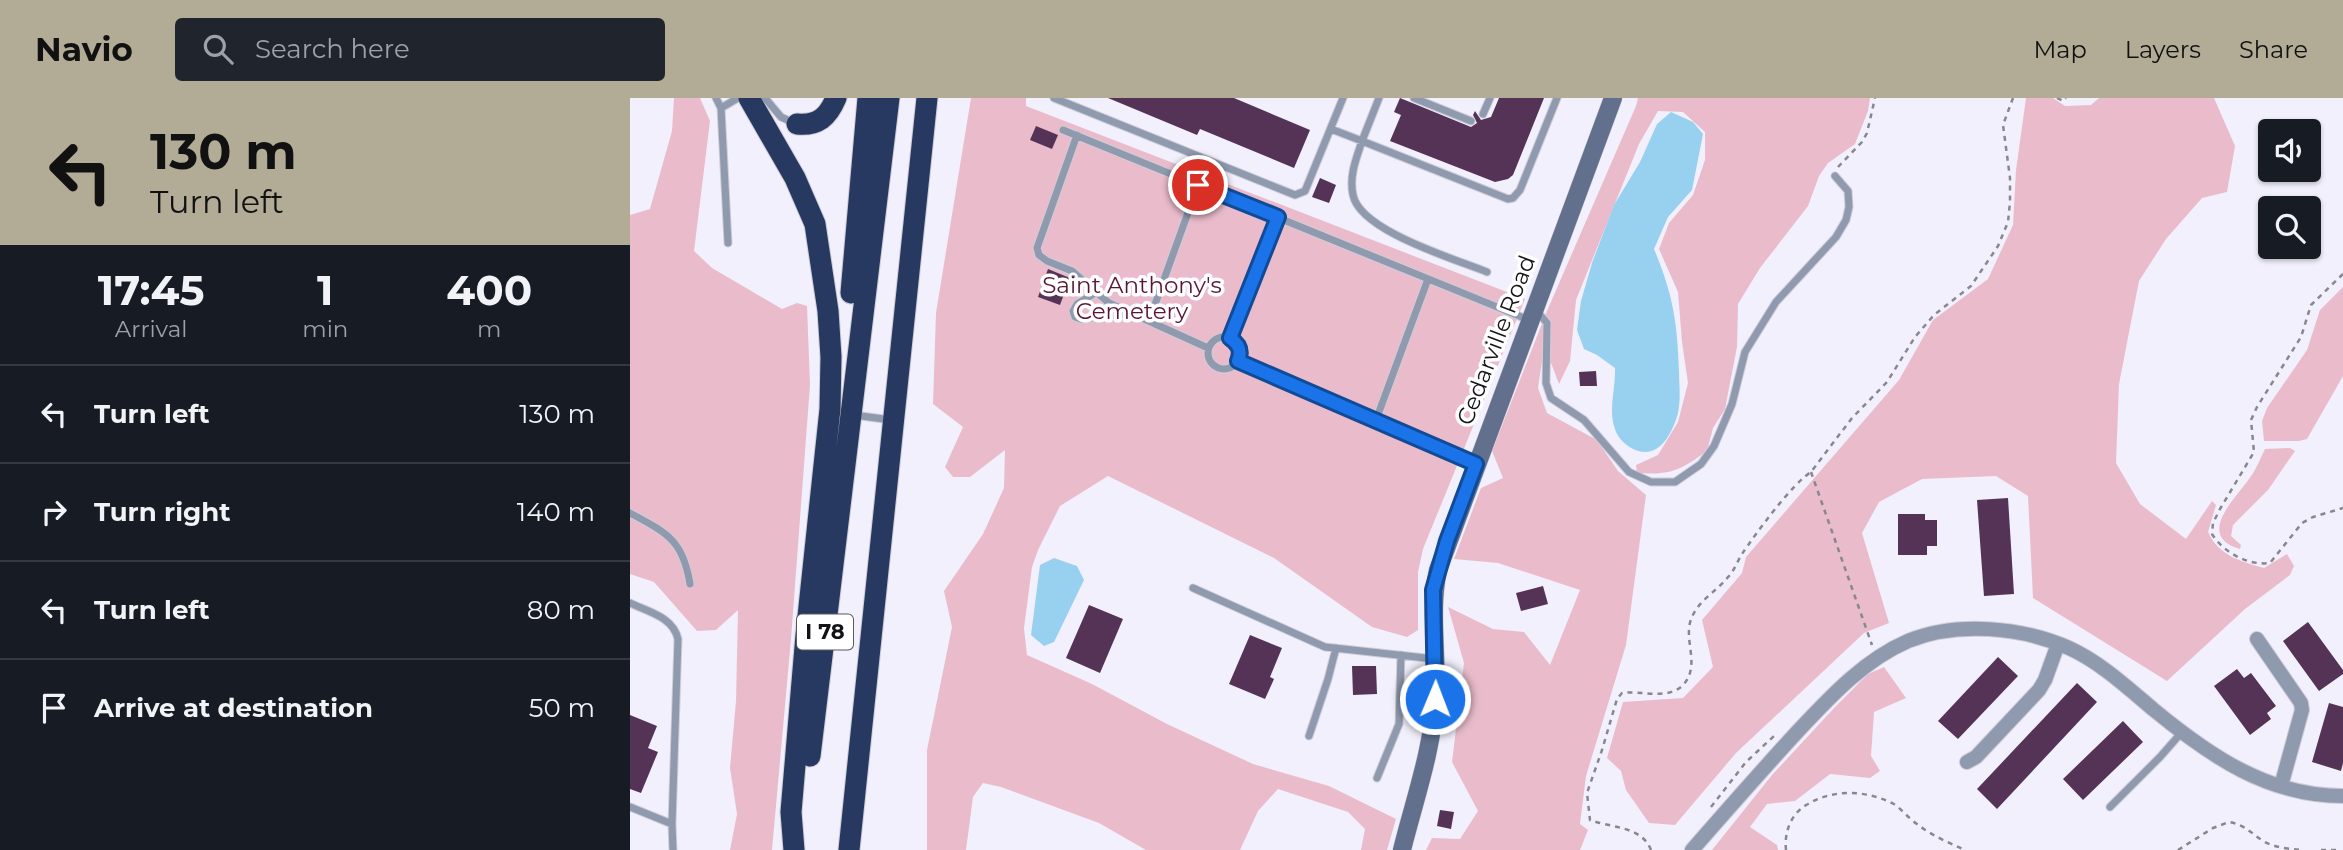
<!DOCTYPE html>
<style>
:root{--surface:#171b24;--page:#20242c;--text:#f1f3f6;--muted:#9ea1a6;--line:#363941;--accent:#b2ac97}
body{margin:0;font-family:Montserrat,sans-serif;background:var(--page);color:var(--text);height:100vh;display:flex;flex-direction:column;font-size:26px;white-space:nowrap}
*{box-sizing:border-box;margin:0}
p{font-size:23px;color:var(--muted)}
.icon{flex:none;width:38px;height:38px;fill:none;stroke:currentColor;stroke-width:2;stroke-linecap:round;stroke-linejoin:round}
.map{position:relative;flex:1;overflow:hidden}
.panel{display:flex;flex-direction:column;background:var(--surface);width:630px}
.panel>*{flex:none}
.hud{background:#b2ac97;color:#111;overflow:hidden}
.controls{position:absolute;left:1628px;top:21px;display:grid;gap:14px}
.controls a{display:grid;place-items:center;width:63px;height:63px;border-radius:7px;background:var(--surface);box-shadow:0 2px 5px #0004;font-size:35px}
.pin{position:absolute;display:grid;place-items:center;width:60px;height:60px;color:#fff;margin:-30px;border:4px solid #fff;border-radius:50%;box-shadow:0 2px 7px #0007}
.me{position:absolute;width:77px;margin:-38px;rotate:1deg;stroke-linejoin:round;filter:drop-shadow(0 0 5px #0008)}
.turn{display:flex;align-items:center;gap:24px;height:147px;padding:0 35px;font-size:32px}
.turn .icon{width:91px;height:91px;stroke-width:2.5}
.turn b{display:block;font-size:49px;line-height:60px}
.eta{display:flex;justify-content:space-evenly;align-items:center;height:119px;text-align:center}
.eta b{font-size:42px;font-weight:700;line-height:49px}
ul{padding:0;list-style:none}
li{display:flex;align-items:center;gap:21px;height:98px;padding:0 35px;border-top:2px solid var(--line)}
li div{flex:1}
li b{display:block;font-size:26px}
li em{font-style:normal}
header{display:flex;align-items:center;gap:42px;box-sizing:border-box;height:98px;padding:0 35px;background:var(--accent);color:#111}
header strong{font-size:33px}
nav{display:flex;gap:38px;margin-inline-start:auto;font-size:24px}
.search{width:490px;height:63px;background:var(--page);display:flex;align-items:center;gap:18px;box-sizing:border-box;padding:0 24px;border-radius:7px;color:var(--muted);font-size:26px}
main{display:flex;flex:1;min-height:0}
.map>svg:first-child{display:block}
.green{fill:#eabccb}
.water{fill:#98d0ef}
.building{fill:#553356}
.lines{fill:none;stroke-linecap:round;stroke-linejoin:round}
.lane-casing{stroke:#ceccd7;stroke-width:9}
.street-casing{stroke:#ceccd7;stroke-width:16}
.secondary-casing{stroke:#ceccd7;stroke-width:19}
.highway-casing{stroke:#ceccd7;stroke-width:23}
.path{stroke:#88878f;stroke-width:2.5;stroke-dasharray:5 5;stroke-linecap:butt}
.lane{stroke:#909aaf;stroke-width:7}
.street{stroke:#909aaf;stroke-width:14}
.secondary{stroke:#62708d;stroke-width:18}
.highway{stroke:#273960;stroke-width:21}
.route-casing{stroke:#114b97;stroke-width:18}
.route{stroke:#1a73e8;stroke-width:12}
.labels{text-anchor:middle;stroke-width:7;stroke-linejoin:round;paint-order:stroke}
.shield{fill:#fff;stroke:#5a595c;stroke-width:2}
.shield-label{font-size:21px;font-weight:bold;fill:#131216}
.park-label{font-size:23px;fill:#591634;stroke:#fff}
.street-label{font-size:23px;fill:#131216;stroke:#fff}
</style>
<header>
<strong>Navio</strong>
<div class="search"><svg class="icon" aria-label="search" viewBox="0 0 24 24"><circle cx="10" cy="10" r="6"/><path d="M15 15l6 6"/></svg>Search here</div>
<nav><a>Map</a><a>Layers</a><a>Share</a></nav>
</header>
<main>
<section class="panel">
<div class="hud">
<div class="turn"><svg class="icon" aria-label="left" viewBox="0 0 24 24"><path d="M17 20v-9H6M10 6l-5 5 5 5"/></svg><div><b>130 m</b>Turn left</div></div>
</div>
<div class="eta">
<div><b>17:45</b><p>Arrival</p></div>
<div><b>1</b><p>min</p></div>
<div><b>400</b><p>m</p></div>
</div>
<ul>
<li><svg class="icon" aria-label="left" viewBox="0 0 24 24"><path d="M17 20v-9H6M10 6l-5 5 5 5"/></svg><div><b>Turn left</b></div><em>130 m</em></li>
<li><svg class="icon" aria-label="right" viewBox="0 0 24 24"><path d="M7 20v-9h11M14 6l5 5-5 5"/></svg><div><b>Turn right</b></div><em>140 m</em></li>
<li><svg class="icon" aria-label="left" viewBox="0 0 24 24"><path d="M17 20v-9H6M10 6l-5 5 5 5"/></svg><div><b>Turn left</b></div><em>80 m</em></li>
<li><svg class="icon" aria-label="arrive" viewBox="0 0 24 24"><path d="M6 21V4h12l-3 4 3 4H6"/></svg><div><b>Arrive at destination</b></div><em>50 m</em></li>
</ul>
</section>
<div class="map">
<svg width="1713" height="752" viewBox="0 0 1713 752">
<rect width="100%" height="100%" fill="#f2f0fc"/>
<path class="green" d="M 44,0 L 70,0 L 80,23 L 64,153 L 82,170 L 152,211 L 167,205 L 177,208 L 180,287 L 161,541 L 142,752 L 100,752 L 107,716 L 100,670 L 106,603 L 108,512 L 86,532 L 67,533 L 24,484 L 0,476 L 0,117 L 20,111 L 42,33 Z
M 341,0 L 396,0 L 396,8 L 895,201 L 793,451 L 788,474 L 788,532 L 777,539 L 742,529 L 644,460 L 478,378 L 430,408 L 408,452 L 402,469 L 394,530 L 397,557 L 462,586 L 537,626 L 623,666 L 699,688 L 766,721 L 757,752 L 731,752 L 735,731 L 718,714 L 648,691 L 628,713 L 610,752 L 516,752 L 469,725 L 371,689 L 353,685 L 343,699 L 336,752 L 297,752 L 297,652 L 322,529 L 314,493 L 353,436 L 374,390 L 375,352 L 340,379 L 323,379 L 315,369 L 333,329 L 303,306 L 306,215 Z
M 1008,0 L 1240,0 L 1238,13 L 1225,46 L 1198,65 L 1189,78 L 1178,108 L 1130,170 L 1108,206 L 1107,249 L 1095,311 L 1083,330 L 1077,353 C 1049,373 1042,377 1007,375 L 1006,367 L 1028,357 L 1048,324 L 1058,285 L 1052,244 L 1048,194 L 1029,151 L 1039,125 L 1063,97 L 1075,62 L 1075,34 L 1053,14 L 1028,13 L 1009,46 L 946,202 L 940,263 L 929,286 L 921,265 L 912,263 L 908,290 L 917,315 L 967,342 L 988,373 L 1016,397 L 996,547 L 956,678 L 950,726 L 958,732 L 950,752 L 796,752 L 802,740 L 830,741 L 848,713 L 822,664 L 834,565 L 818,509 L 863,531 L 894,534 L 920,567 L 950,492 L 868,465 L 824,461 L 851,390 L 873,380 L 862,353 L 917,213 L 1006,8 Z
M 1396,0 L 1423,0 L 1435,8 L 1461,7 L 1469,0 L 1584,0 L 1605,48 L 1597,94 L 1572,100 L 1536,141 L 1509,183 L 1489,286 L 1486,365 L 1510,406 L 1556,441 L 1582,403 L 1586,407 L 1578,434 C 1589,458 1610,463 1634,470 L 1657,456 L 1664,468 L 1660,477 L 1615,511 L 1537,583 L 1403,500 L 1398,398 L 1366,378 L 1292,381 L 1249,404 L 1232,435 L 1259,525 L 1234,535 L 1106,655 L 1045,727 L 1019,725 L 996,692 L 991,673 L 977,660 L 993,604 L 1053,600 L 1083,569 L 1072,522 L 1112,475 L 1116,459 L 1269,282 L 1303,222 L 1358,181 L 1383,127 L 1386,72 Z
M 1713,189 L 1713,278 L 1677,341 L 1669,343 L 1634,343 L 1632,323 L 1637,310 L 1677,252 L 1690,212 Z
M 1660,350 L 1665,353 L 1638,392 L 1603,427 L 1601,438 L 1611,447 L 1610,451 C 1565,438 1605,401 1619,381 C 1626,372 1630,361 1635,351 Z
M 1254,569 L 1276,600 L 1244,614 L 1241,658 L 1250,673 L 1240,680 L 1200,676 L 1165,703 L 1137,706 L 1120,729 L 1147,747 L 1148,752 L 1082,752 L 1142,677 L 1205,609 L 1238,576 Z"/>
<path class="water" d="M 1041,14 L 1063,24 L 1073,36 L 1062,92 L 1038,119 L 1024,151 C 1043,197 1047,222 1049,272 C 1049,286 1051,300 1048,315 C 1045,327 1037,345 1026,351 C 1011,360 992,347 986,334 C 977,312 986,292 985,270 L 967,257 L 954,251 L 947,232 L 951,203 L 962,165 L 984,107 L 1010,64 L 1027,26 Z
M 424,460 L 447,468 L 454,482 L 424,544 L 414,548 L 401,537 L 410,467 Z"/>
<path class="building" d="M 478,0 L 604,0 L 680,32 L 664,70 L 570,31 L 567,37 Z
M 770,0 L 841,29 L 847,25 L 843,17 L 845,13 L 851,22 L 861,19 L 869,0 L 914,0 L 883,77 L 878,81 L 865,84 L 760,43 L 771,17 L 764,14 Z
M 406,28 L 428,37 L 422,51 L 400,42 Z
M 690,80 L 706,87 L 699,105 L 682,99 Z
M 418,171 L 440,180 L 430,207 L 408,199 Z
M 966,273 L 967,288 L 950,288 L 949,274 Z
M 1378,400 L 1384,496 L 1354,498 L 1347,402 Z
M 1268,416 L 1295,416 L 1295,422 L 1307,422 L 1307,448 L 1297,448 L 1297,457 L 1268,457 Z
M 913,488 L 918,506 L 891,513 L 886,495 Z
M 459,507 L 493,521 L 470,575 L 436,560 Z
M 1678,524 L 1713,572 L 1713,576 L 1689,593 L 1653,543 Z
M 620,537 L 652,550 L 640,579 L 644,581 L 635,601 L 599,586 Z
M 1368,559 L 1388,578 L 1328,641 L 1308,623 Z
M 722,568 L 746,568 L 747,596 L 723,597 Z
M 1607,571 L 1614,580 L 1621,575 L 1646,608 L 1637,615 L 1641,621 L 1620,637 L 1584,588 Z
M 1447,585 L 1467,604 L 1367,711 L 1347,691 Z
M 1699,605 L 1713,609 L 1713,665 L 1711,673 L 1682,664 Z
M 0,617 L 27,628 L 18,650 L 28,654 L 11,695 L 0,691 Z
M 1493,623 L 1513,644 L 1453,702 L 1433,681 Z
M 810,712 L 824,714 L 821,731 L 807,728 Z"/>
<g class="lines">
<g class="lane-casing">
<path id="lane" d="M 86,0 L 91,10 L 98,145
M 135,0 L 151,19 L 166,26
M 424,0 L 665,97 L 675,93 L 713,0
M 784,0 L 841,23
M 91,10 L 108,0
M 853,16 L 860,0
M 701,31 L 732,43 L 749,0
M 433,32 L 899,222
M 447,37 L 407,150 L 409,157 L 417,163 L 442,173 L 479,205 L 578,250
M 857,174 C 825,161 730,133 723,97 C 719,78 726,61 732,43 L 878,101 L 883,100 L 890,92 L 927,0
M 465,195 L 447,206 L 443,213 L 445,219 L 451,221 L 501,215
M 905,211 L 917,225 L 916,285 L 921,300 L 954,322 L 999,374 L 1021,384 L 1045,384 L 1071,366 L 1084,348 L 1102,306 L 1115,254 L 1146,204 L 1206,139 L 1216,122 L 1219,109 L 1218,93 L 1205,78
M 519,223 L 568,87
M578 255a16 16 0 1 1 32 0a16 16 0 1 1-32 0Z
M 600,240 L 648,119
M 608,263 L 845,366
M 224,317 L 261,322
M 746,322 L 798,181
M 0,415 C 37,435 53,442 60,486
M 563,490 L 695,549 L 805,561
M 0,505 C 19,514 43,519 48,541 L 42,726 L 43,752
M 679,638 L 698,581 L 706,550
M 747,680 L 769,626 L 771,557
M 0,709 L 42,726
M 1480,709 L 1530,659 L 1552,634"/>
</g>
<g class="street-casing">
<path id="street" d="M 1627,541 L 1671,605 L 1672,612 L 1651,688
M 1337,664 L 1346,659 L 1409,592 L 1415,582 L 1428,546
M 1062,752 C 1097,712 1132,672 1168,633 C 1200,599 1234,562 1278,543 C 1327,523 1391,529 1439,550 C 1470,564 1498,590 1524,612 C 1580,658 1638,698 1713,698"/>
</g>
<g class="secondary-casing">
<path id="secondary" d="M 772,752 C 784,703 803,651 805,600 C 808,557 799,514 808,472 L 983,0"/>
</g>
<g class="highway-casing">
<path id="highway" d="M 119,0 L 165,80 L 185,126 L 198,213 L 201,259 L 200,311 L 176,537 L 161,714 L 164,752
M 167,26 C 188,28 198,19 206,0
M 221,195 L 238,0
M 180,658 L 259,0
M 219,752 L 297,0"/>
</g>
<path class="path" d="M 1427,0 L 1433,3 L 1436,0
M 1208,69 L 1232,44 L 1237,35 L 1245,0
M 1713,176 L 1681,207 L 1671,239 L 1627,309 L 1621,322 L 1624,354 L 1590,411 L 1583,425 L 1582,436 C 1593,454 1618,468 1640,465 L 1672,425 L 1683,419 L 1713,410
M 1181,374 L 1242,547
M 1081,709 L 1116,664 L 1144,638
M 1021,752 C 1012,728 981,730 960,722 L 957,695 L 972,652 L 987,601 L 992,595 C 1011,592 1039,603 1054,586 C 1071,566 1052,540 1062,519 C 1069,502 1087,493 1098,479 C 1104,473 1107,464 1112,456 C 1126,435 1162,386 1181,374 L 1222,320 L 1257,284 L 1285,239 L 1304,217 L 1341,188 L 1368,148 L 1378,124 L 1380,104 L 1380,80 L 1373,27 L 1383,0
M 1156,752 C 1154,734 1161,715 1178,706 C 1203,691 1235,692 1262,705 C 1271,710 1278,720 1287,726 C 1301,737 1319,745 1335,752
M 1548,752 L 1583,730 L 1599,724 C 1615,727 1621,735 1633,743 C 1645,750 1660,751 1673,752
M 1691,752 L 1707,752"/>
<use href="#lane" class="lane"/>
<use href="#street" class="street"/>
<use href="#secondary" class="secondary"/>
<use href="#highway" class="highway"/>
</g>
<g class="lines">
<g class="route-casing">
<path id="route" d="M 568,87 L 648,119 L 600,240 C 609,246 612,253 608,263 L 846,366 L 817,443 L 803,492 L 805,601"/>
</g>
<use href="#route" class="route"/>
</g>
<g class="labels">
<rect class="shield" x="167" y="516.5" width="56" height="35" rx="5"/>
<g class="shield-label">
<text x="195" y="541">I 78</text>
</g>
<g class="park-label">
<text x="502" y="195">Saint Anthony's<tspan x="502" dy="26">Cemetery</tspan></text>
</g>
<g class="street-label">
<text transform="translate(866 242) rotate(-69)" y="8">Cedarville Road</text>
</g>
</g>
</svg>
<div class="controls">
<a><svg class="icon" aria-label="sound" viewBox="0 0 24 24"><path d="M4 9h4l5-4v14l-5-4H4zM17 9q2 3 0 6"/></svg></a>
<a><svg class="icon" aria-label="search" viewBox="0 0 24 24"><circle cx="10" cy="10" r="6"/><path d="M15 15l6 6"/></svg></a>
</div>
<div class="pin" style="left:568px;top:87px;background:#d93025"><svg class="icon" aria-label="arrive" viewBox="0 0 24 24"><path d="M6 21V4h12l-3 4 3 4H6"/></svg></div>
<svg class="me" style="left:805px;top:601px" viewBox="-20 -20 40 40"><circle r="17" fill="#1a73e8" stroke="#fff" stroke-width="3"/><path d="M0-11L8 9 0 5-8 9z" fill="#fff"/></svg>
</div>
</main>
